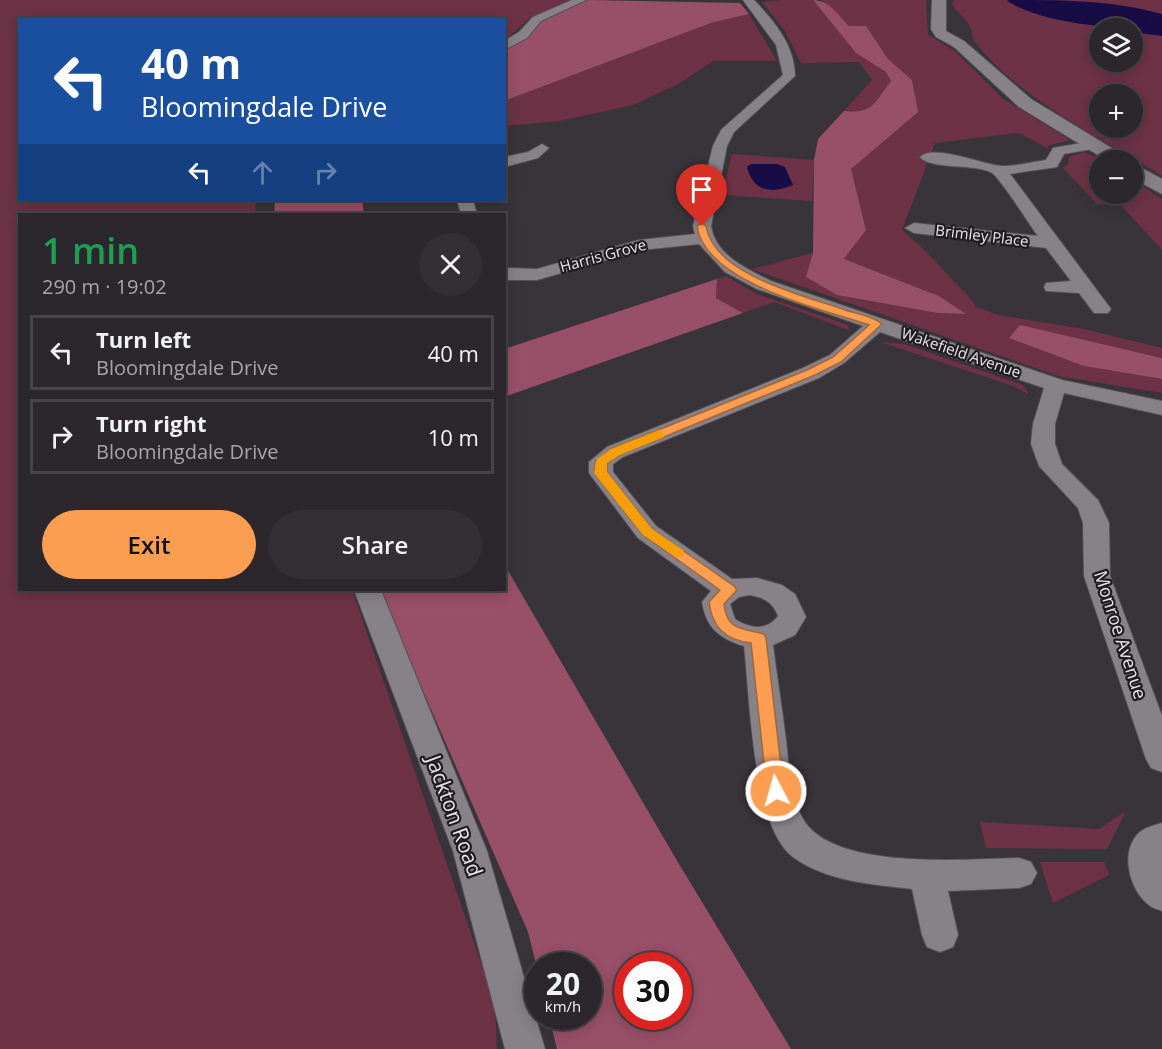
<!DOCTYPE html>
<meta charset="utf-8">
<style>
:root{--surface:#2b272c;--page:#332f34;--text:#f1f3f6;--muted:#a6a5a9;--line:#474448;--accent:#fc9e52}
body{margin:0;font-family:"Open Sans",sans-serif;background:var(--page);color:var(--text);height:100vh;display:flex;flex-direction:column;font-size:22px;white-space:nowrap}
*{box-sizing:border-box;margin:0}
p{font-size:20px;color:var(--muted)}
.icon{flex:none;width:33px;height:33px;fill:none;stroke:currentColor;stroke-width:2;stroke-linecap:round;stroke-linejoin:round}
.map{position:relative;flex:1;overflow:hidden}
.panel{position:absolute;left:18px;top:213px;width:488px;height:378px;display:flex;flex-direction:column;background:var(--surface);border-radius:0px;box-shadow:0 3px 15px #0003,0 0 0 2px var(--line)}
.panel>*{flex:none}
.guide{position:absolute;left:18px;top:18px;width:488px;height:183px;border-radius:0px;box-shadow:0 3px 15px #0003,0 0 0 2px var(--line);background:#1a4fa0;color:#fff;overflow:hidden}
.buttons{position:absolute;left:1089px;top:18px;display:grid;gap:12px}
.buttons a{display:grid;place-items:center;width:54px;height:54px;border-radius:50%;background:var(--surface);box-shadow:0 3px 15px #0003,0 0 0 2px var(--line);font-size:30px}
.speed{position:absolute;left:524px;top:952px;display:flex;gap:12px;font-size:30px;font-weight:700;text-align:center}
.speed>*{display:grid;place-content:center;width:78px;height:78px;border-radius:50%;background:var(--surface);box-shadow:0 3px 15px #0003,0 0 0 2px var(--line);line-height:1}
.speed small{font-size:15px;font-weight:400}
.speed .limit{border:9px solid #d22;background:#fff;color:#111}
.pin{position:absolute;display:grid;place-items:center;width:51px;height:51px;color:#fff;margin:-62px -26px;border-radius:50% 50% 50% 0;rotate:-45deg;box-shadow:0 0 6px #0007}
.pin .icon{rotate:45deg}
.me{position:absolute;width:66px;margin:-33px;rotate:354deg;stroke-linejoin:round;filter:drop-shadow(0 0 4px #0008)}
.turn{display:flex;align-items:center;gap:21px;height:126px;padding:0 24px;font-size:27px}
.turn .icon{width:78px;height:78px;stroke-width:2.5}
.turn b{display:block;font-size:42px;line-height:51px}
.lanes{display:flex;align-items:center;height:57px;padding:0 24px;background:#0003;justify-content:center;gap:30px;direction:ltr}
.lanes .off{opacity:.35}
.round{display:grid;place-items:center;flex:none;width:63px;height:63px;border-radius:32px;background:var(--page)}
.head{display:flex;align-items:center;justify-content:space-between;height:102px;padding:0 24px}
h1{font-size:36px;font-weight:600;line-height:45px;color:#1e9e55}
.primary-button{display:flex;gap:12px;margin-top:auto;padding:12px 24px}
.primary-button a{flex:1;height:69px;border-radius:36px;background:var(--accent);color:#111;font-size:24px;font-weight:600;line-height:69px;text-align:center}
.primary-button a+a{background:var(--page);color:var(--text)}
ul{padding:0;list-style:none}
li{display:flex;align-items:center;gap:18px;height:75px;margin:0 12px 9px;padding:0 12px;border:3px solid var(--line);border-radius:0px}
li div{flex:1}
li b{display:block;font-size:22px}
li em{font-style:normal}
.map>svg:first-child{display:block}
.green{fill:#6d3246;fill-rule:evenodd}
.forest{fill:#985068;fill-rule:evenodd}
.water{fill:#180c46}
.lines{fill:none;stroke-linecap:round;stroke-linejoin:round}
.minor-casing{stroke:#555156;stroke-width:2}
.tertiary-casing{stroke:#555156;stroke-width:2}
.minor{fill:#878288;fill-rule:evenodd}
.tertiary{fill:#878288;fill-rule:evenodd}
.route{fill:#fc9e52;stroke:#a46735;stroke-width:1.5}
.slow{fill:#f59e0b}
.labels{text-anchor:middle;stroke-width:4.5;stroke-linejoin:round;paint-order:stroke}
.far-street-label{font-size:15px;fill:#eae7eb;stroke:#1f1d1f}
.street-label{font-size:18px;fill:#eae7eb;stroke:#1f1d1f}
.near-street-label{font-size:21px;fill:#eae7eb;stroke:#1f1d1f}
</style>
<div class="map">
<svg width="1162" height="1049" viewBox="0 0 1162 1049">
<rect width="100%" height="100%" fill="#39343a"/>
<path class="green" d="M 0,0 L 569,0 L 531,17 L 504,41 L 504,20 L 20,20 L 20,200 L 256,200 L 255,214 L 20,214 L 20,590 L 352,590 L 495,1003 L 497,1049 L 0,1049 Z
M 783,0 L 813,0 L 856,53 L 886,72 L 891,81 C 874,103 873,114 844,111 L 872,80 L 859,62 L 801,63 L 785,31 L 762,2 Z
M 821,0 L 926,0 L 928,35 L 955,51 L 1002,98 L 1070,140 L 1050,145 L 1047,148 L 1019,133 L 935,143 L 902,230 C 918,244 933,258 947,274 C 957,286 968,293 976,307 L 998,315 L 1084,329 L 1162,348 L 1162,358 L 1020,326 L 1084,366 L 1162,379 L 1162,393 L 1058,376 L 752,269 L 813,253 L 807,277 L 837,295 L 937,313 L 964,314 L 939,296 L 844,259 L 866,230 L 851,169 L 872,150 L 912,80 L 888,59 L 866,26 L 849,26 Z
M 954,0 L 1162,0 L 1162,176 C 1101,138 1019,99 975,42 C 971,37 973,30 969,25 C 965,17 956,12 952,4 ZM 1100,28 L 1132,28 L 1132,62 L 1100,62 ZM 1100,94 L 1132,94 L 1132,128 L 1100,128 Z
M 749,14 L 777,61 L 713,61 L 680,83 L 633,105 L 559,121 L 504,126 L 504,101 L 711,23 Z
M 1084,152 L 1102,160 L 1100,160 L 1100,194 L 1132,194 L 1133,180 L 1162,199 L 1162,250 L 1120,204 L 1097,204 L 1063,168 L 1068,164 L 1069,157 Z
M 732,154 L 814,160 L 812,201 L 722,195 Z
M 726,276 L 757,294 L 848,325 L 851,331 L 774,302 L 743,313 L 716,298 L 717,279 Z
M 880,342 L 904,344 L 1023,385 L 1029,394 L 1013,386 Z
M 1126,811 L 1107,849 L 986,848 L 980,822 L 1099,829 Z
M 1040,862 L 1104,862 L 1109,875 L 1053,903 Z"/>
<path class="forest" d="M 588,0 L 740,3 L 749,14 L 711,23 L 504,101 L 504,49 C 527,42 531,26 549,16 C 560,9 575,5 588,0 Z
M 813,0 C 829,0 838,15 849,26 L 866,26 L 888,59 L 912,80 L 918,112 L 851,169 L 866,230 L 844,259 L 939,296 L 966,314 L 937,313 L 837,295 L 806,277 L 813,253 L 814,160 L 818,139 L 844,111 C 873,114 874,103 891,81 L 886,72 L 856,53 Z
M 275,200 L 362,200 L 364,214 L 274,214 Z
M 717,279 L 716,298 L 743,313 L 504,397 L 504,349 Z
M 1020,325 L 1162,358 L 1162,379 L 1084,366 L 1009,338 Z
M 504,564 L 676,859 L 791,1049 L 557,1049 L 549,1017 L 588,1017 L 588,966 L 537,966 L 537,968 L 528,932 L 379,590 L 504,590 ZM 627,966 L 678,966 L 678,1017 L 627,1017 Z"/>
<path class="water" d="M 1009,0 C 1062,0 1111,0 1162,14 L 1162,36 L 1133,32 L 1132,28 C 1098,28 1036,20 1007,1 Z
M 751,164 L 777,164 L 785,167 L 793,185 C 772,194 753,192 747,167 Z"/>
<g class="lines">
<g class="minor-casing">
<path id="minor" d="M 572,0 L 586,0 L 541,21 L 527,38 L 504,50 L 504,41 L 519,32 L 533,17 Z
M 743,0 L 754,0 C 774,21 795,46 795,76 L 734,132 L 727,146 L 711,226 C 715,255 747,269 771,281 L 1062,380 L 1162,401 L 1162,415 L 1064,393 L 1055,424 L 1055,444 L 1062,464 L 1098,500 L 1109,523 L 1110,576 L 1162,716 L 1162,772 L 1151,768 L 1146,759 L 1084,576 L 1083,523 L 1078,508 L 1039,466 L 1031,444 L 1033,424 L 1044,388 L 880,332 L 844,363 L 819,378 L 623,457 L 613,464 L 613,472 L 656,526 L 732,579 L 757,578 L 782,585 L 795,594 L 806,617 L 795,635 L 773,645 C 777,676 782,708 786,740 C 789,766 790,796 803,819 C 833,871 966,859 1019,858 L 1031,862 L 1037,873 L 1031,884 L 1019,888 L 948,891 L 958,935 L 953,947 L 940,952 L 927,947 L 922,935 L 912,889 C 872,884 827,882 793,857 C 752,827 750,696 744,646 C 720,639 706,628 702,602 L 711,591 L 638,538 L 589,473 L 589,462 L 607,447 L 803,368 L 830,355 L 863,326 L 757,289 L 725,272 L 699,244 L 641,250 L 537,280 L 504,280 L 504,268 L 537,269 L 639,240 L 695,234 L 693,226 L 713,146 L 721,130 L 783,75 L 776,45 ZM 749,595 C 763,597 773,602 778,616 C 766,632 749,628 735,619 L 730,604 L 739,597 Z
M 1093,141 L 1098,142 L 1100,145 L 1098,148 L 1064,154 L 1057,167 L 1010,174 L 1108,305 L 1111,309 L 1108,313 L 1094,313 L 1079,293 L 1046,291 L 1044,287 L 1046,283 L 1071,281 L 1046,248 L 914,233 L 905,228 L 914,223 L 1038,236 C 1029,224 1001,179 992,173 C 975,163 931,170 920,157 C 933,143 986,166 1003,166 C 1017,166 1032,162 1046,160 L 1053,148 Z
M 542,144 L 549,148 L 538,158 L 504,167 L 504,157 L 528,152 Z
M 457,200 L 473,200 L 477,214 L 461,214 Z
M 354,590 L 381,590 L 487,851 L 545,1049 L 505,1049 L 453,851 Z
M 1162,823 L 1162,911 C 1158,909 1152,908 1149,905 C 1129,890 1119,850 1140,832 C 1146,827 1155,825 1162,823 Z"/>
</g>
<g class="tertiary-casing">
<path id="tertiary" d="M 932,0 L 946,0 L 946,31 L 964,41 L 1031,99 L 1125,156 L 1127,160 L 1106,160 L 1019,107 L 954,47 L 936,37 L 931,29 Z
M 1132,163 L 1162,179 L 1162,194 L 1132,178 Z"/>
</g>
<use href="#minor" class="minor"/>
<use href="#tertiary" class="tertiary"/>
</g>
<path class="route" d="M 702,223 L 706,226 C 714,276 807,296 848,311 C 859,314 874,317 882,324 L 841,362 L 815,375 L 620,455 L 607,463 L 607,472 L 652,529 L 734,586 L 737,590 L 724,604 C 727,631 742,628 764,634 L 766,638 L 784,791 L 782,796 L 776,798 L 769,796 L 767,791 L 751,643 C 725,640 712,627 709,602 L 720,590 L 643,535 L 594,473 L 595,462 L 611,449 L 807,370 L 833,357 L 869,325 C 822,309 705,283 697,226 Z"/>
<path class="slow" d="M 659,430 L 665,434 L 664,437 L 620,455 L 607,463 L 607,472 L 652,529 L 683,550 L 685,554 L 678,558 L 643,535 L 594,473 L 597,459 L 611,449 Z"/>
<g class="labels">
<g class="far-street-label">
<text transform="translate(982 236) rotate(7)" y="5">Brimley Place</text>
<text transform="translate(603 256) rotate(-15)" y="5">Harris Grove</text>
<text transform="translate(961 353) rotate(19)" y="5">Wakefield Avenue</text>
</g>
<g class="street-label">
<text transform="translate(1120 635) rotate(72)" y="6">Monroe Avenue</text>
</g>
<g class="near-street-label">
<text transform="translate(454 816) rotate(70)" y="7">Jackton Road</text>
</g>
</g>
</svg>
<div class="buttons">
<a><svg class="icon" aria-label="layers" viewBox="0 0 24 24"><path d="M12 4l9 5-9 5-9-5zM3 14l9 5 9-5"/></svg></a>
<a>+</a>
<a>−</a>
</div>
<div class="speed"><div>20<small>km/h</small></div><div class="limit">30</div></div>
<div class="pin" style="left:702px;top:226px;background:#d93025"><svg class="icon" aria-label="arrive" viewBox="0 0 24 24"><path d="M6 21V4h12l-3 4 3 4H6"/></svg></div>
<svg class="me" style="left:776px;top:791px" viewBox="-20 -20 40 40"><circle r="17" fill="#fc9e52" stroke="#fff" stroke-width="3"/><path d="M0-11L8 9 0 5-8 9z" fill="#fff"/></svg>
<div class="guide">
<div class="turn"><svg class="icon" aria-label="left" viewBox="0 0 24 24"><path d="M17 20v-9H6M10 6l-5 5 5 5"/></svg><div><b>40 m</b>Bloomingdale Drive</div></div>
<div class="lanes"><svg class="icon" aria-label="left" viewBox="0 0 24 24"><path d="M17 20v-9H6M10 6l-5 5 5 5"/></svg><svg class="icon off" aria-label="ahead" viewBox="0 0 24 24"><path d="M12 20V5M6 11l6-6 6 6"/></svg><svg class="icon off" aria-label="right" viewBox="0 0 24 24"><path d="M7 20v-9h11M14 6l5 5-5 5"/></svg></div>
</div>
<section class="panel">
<div class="head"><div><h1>1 min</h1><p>290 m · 19:02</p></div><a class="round"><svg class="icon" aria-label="close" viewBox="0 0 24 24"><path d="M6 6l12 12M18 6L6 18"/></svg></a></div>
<ul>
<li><svg class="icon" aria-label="left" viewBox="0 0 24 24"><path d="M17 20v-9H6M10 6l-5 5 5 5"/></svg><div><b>Turn left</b><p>Bloomingdale Drive</p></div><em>40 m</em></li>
<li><svg class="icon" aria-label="right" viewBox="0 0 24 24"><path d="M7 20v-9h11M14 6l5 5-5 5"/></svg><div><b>Turn right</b><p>Bloomingdale Drive</p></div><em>10 m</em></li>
</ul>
<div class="primary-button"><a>Exit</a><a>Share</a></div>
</section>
</div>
